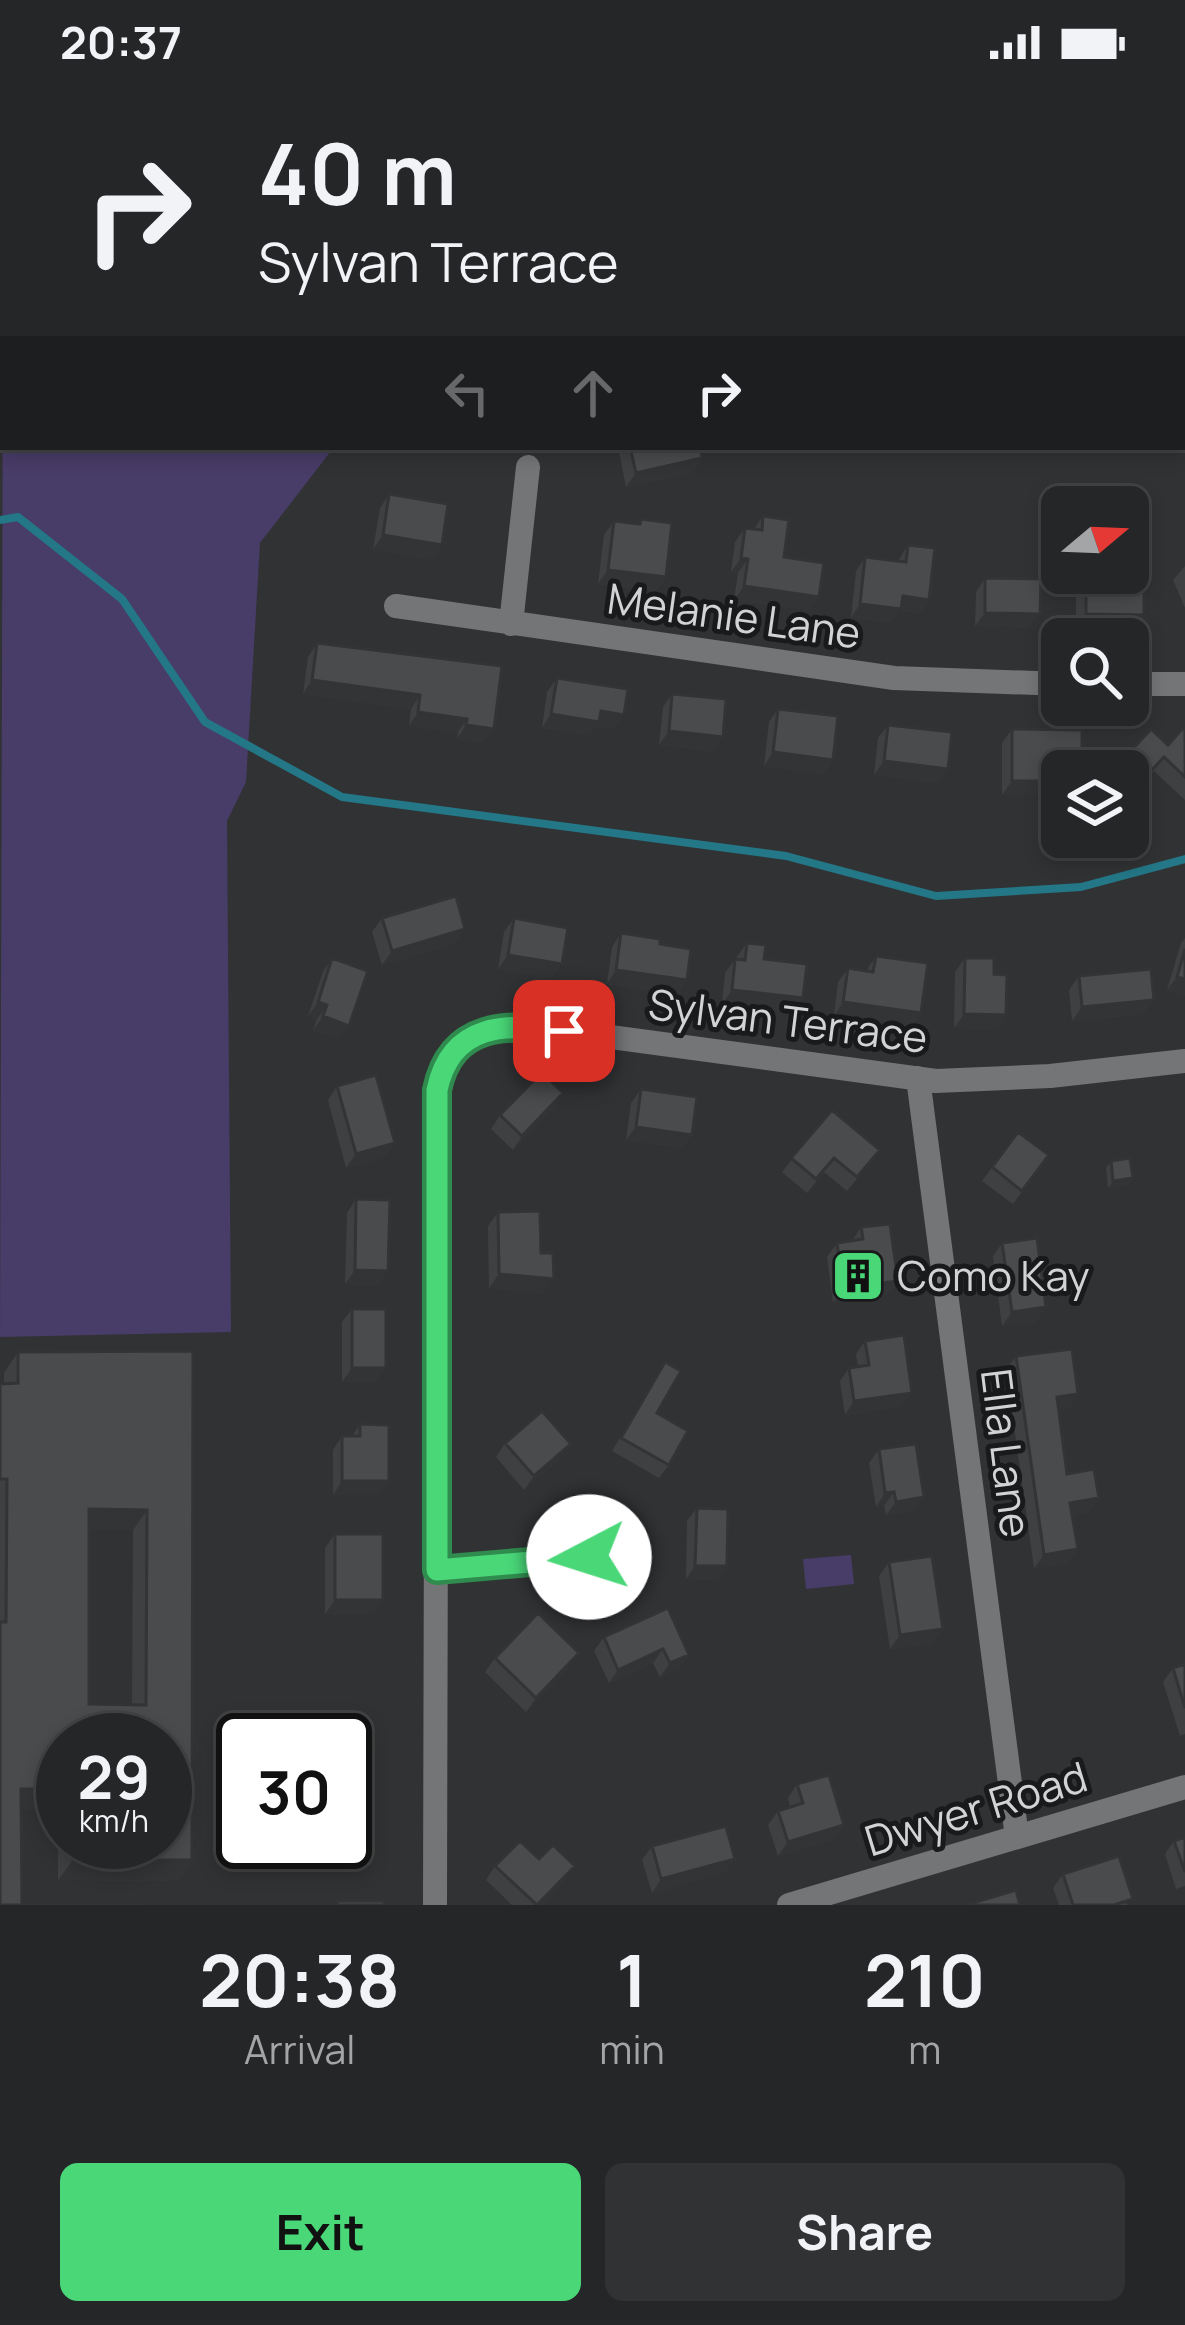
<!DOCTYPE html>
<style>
:root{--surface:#252627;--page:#313233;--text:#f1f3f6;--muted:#a3a5a7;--line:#424344;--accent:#49d778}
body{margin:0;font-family:Manrope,sans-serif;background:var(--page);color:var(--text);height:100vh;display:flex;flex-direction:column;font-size:45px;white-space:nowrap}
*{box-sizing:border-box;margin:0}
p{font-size:39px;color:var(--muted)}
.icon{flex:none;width:66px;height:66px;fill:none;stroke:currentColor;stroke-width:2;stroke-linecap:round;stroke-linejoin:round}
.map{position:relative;height:1821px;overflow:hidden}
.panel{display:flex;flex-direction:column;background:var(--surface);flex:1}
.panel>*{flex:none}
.top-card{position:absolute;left:0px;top:0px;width:1185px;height:366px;box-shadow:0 6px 18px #0003,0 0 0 3px var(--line);background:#252627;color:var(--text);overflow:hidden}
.needle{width:78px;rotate:71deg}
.buttons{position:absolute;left:1041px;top:402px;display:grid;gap:24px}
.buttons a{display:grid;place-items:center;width:108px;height:108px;border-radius:18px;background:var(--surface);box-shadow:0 6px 18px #0003,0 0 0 3px var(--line);font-size:60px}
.speed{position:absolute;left:36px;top:1629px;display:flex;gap:24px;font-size:60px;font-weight:700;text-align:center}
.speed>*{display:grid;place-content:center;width:156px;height:156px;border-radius:50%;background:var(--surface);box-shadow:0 6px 18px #0003,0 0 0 3px var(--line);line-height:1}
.speed small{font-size:30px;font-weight:400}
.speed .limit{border:6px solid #111;border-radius:18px;background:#fff;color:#111}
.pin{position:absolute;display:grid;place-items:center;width:102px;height:102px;color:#fff;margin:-51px;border-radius:24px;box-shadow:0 6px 18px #0006}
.me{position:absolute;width:132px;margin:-66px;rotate:265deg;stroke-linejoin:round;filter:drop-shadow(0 0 9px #0008)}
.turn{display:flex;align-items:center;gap:42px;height:252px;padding:0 60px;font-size:54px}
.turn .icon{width:156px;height:156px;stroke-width:2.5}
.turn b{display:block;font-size:84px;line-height:102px}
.lanes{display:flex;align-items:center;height:114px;padding:0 60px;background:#0003;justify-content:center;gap:60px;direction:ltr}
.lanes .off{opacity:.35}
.eta{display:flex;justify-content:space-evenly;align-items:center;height:204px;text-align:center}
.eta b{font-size:72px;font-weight:700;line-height:84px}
.button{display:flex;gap:24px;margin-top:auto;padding:24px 60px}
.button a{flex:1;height:138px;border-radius:18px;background:var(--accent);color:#111;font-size:48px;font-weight:700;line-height:138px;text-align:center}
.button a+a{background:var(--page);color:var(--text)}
.status{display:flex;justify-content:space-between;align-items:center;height:84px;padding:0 60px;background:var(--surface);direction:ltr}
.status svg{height:33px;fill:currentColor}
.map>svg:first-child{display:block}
.green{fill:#483c68}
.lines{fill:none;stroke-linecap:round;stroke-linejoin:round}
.stream{stroke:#237786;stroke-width:8}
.service{stroke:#747576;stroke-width:14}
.minor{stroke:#747576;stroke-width:24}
.wall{fill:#3f4042;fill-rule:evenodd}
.shaded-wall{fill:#333436}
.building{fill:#494b4d;stroke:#333436;stroke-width:3;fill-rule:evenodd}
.route-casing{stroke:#2f8c4e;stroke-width:30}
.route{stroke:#49d778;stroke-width:21}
.labels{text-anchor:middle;stroke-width:10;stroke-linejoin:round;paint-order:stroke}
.street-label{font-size:42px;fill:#d2d3d4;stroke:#191a1b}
.poi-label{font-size:42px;fill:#d2d3d4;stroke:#191a1b;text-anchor:start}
</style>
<div class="status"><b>20:37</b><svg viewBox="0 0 49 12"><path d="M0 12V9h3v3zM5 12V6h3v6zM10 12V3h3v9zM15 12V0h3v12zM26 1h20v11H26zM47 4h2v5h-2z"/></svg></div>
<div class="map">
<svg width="1185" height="1821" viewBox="0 0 1185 1821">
<rect width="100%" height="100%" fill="#313234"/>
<path class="green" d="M 3,244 L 3,363 L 334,363 L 260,459 L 246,698 L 227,737 L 231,1248 L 0,1253 Z
M 851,1471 L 854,1500 L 806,1505 L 803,1475 Z"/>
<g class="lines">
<path class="stream" d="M 0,436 L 18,433 L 122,515 L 205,638 L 342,713 L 786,772 L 936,812 L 1081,803 L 1185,775"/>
<path class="service" d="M 0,158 L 3,157"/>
<path class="minor" d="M 320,0 L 323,3
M 1182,22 L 1185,22
M 396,522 L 894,594 L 1062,600
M 511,540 L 528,383
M 1128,600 L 1185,600
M 918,994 L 1017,1753
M 437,1486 L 589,1473
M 435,1821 L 437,1006 C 446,962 480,944 522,941 L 936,997 L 1050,992 L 1185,977
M 789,1821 L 1185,1703"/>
</g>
<path class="wall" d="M 618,363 L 700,363 L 702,374 L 692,388 L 626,403 Z
M 389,410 L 442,461 L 432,475 L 373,465 L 380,424 Z
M 763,432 L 784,473 L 810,526 L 734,516 L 738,489 L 731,488 L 735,458 L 745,444 L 754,445 Z
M 641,435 L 666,493 L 656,507 L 598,500 L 604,451 L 614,437 L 637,440 Z
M 908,461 L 929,516 L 920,529 L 899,527 L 891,538 L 851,534 L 856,487 L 865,473 L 898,477 Z
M 1185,482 L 1185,524 L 1173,496 Z
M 985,494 L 1030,544 L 975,542 L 976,508 Z
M 1086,496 L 1144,531 L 1134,545 L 1076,544 L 1076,510 Z
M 317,559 L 502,582 L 484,658 L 457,655 L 458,648 L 409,642 L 411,625 L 303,610 L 308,573 Z
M 557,594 L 615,645 L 596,642 L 589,651 L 542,644 L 547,608 Z
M 672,610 L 713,667 L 659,661 L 663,623 Z
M 778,625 L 833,676 L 823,690 L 764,682 L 769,638 Z
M 888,641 L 938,699 L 874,691 L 878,654 Z
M 1012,645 L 1082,646 L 1002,711 L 1002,659 Z
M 1185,646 L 1185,716 L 1154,687 L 1140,703 L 1128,692 L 1128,687 L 1122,687 L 1119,684 L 1128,670 L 1168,661 Z
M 382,834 L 456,859 L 382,881 L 372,848 Z
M 514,834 L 553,894 L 498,885 L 504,848 Z
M 621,849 L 660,860 L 678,910 L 607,900 L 612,863 Z
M 1185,854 L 1185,912 L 1167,906 L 1181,859 Z
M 747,859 L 793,928 L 722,920 L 725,889 Z
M 876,872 L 921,929 L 912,943 L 834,932 L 838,898 L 848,884 L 866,887 Z
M 332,874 L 339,955 L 313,946 L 317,935 L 308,932 L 323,888 Z
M 965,874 L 994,890 L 1006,931 L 997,945 L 954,944 L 955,888 Z
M 1079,892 L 1144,930 L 1072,937 L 1069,906 Z
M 337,1002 L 386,1073 L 346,1084 L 328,1016 Z
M 641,1005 L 692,1051 L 682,1064 L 626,1056 L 631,1019 Z
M 563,1009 L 554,1023 L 513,1066 L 491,1045 L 500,1031 Z
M 832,1026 L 870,1079 L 847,1107 L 824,1088 L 807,1109 L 782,1088 Z
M 1018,1048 L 1049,1071 L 1013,1120 L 982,1097 Z
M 1111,1077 L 1133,1094 L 1128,1101 L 1108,1104 L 1106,1084 Z
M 356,1115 L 379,1201 L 345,1200 L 347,1129 Z
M 498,1128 L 544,1209 L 489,1204 L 488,1142 Z
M 861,1143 L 888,1210 L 833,1218 L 827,1173 L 837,1159 L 852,1157 Z
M 1002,1159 L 1037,1237 L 1002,1242 L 993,1172 Z
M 352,1225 L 376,1298 L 342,1298 L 342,1238 Z
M 865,1257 L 902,1322 L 845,1331 L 840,1297 L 849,1284 L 858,1282 L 856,1270 Z
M 193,1267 L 192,1776 L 178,1797 L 58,1796 L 58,1726 L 21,1726 L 22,1821 L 0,1821 L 0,1300 L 4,1300 L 4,1289 L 18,1268 ZM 89,1446 L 133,1446 L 132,1620 L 89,1620 ZM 63,1656 L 165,1758 L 63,1758 Z
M 1016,1272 L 1078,1310 L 1069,1324 L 1058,1325 L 1067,1390 L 1099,1414 L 1089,1428 L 1072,1431 L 1078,1465 L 1068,1479 L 1034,1484 L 1006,1286 Z
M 665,1278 L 657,1329 L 669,1381 L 659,1394 L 612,1367 Z
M 360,1340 L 379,1411 L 333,1411 L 333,1366 L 342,1352 L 352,1352 Z
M 505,1359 L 561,1373 L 524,1406 L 496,1373 Z
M 879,1365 L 914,1427 L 886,1431 L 884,1422 L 876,1423 L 869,1379 Z
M 697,1424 L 727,1482 L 717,1496 L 686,1495 L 687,1437 Z
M 335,1450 L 383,1516 L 373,1530 L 325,1530 L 325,1464 Z
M 889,1478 L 934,1559 L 890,1565 L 879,1492 Z
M 604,1553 L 689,1571 L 679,1584 L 660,1593 L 653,1579 L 609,1599 L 594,1567 Z
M 579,1569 L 569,1583 L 526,1628 L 485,1588 L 495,1574 Z
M 1185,1580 L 1185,1650 L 1180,1652 L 1163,1598 L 1173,1584 Z
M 797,1700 L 844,1741 L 835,1755 L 778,1772 L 768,1741 L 778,1727 L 790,1723 L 788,1714 Z
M 1185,1753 L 1185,1802 L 1176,1805 L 1165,1770 L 1174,1757 Z
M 652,1762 L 735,1775 L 725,1788 L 652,1809 L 642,1776 Z
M 539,1775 L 575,1782 L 566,1795 L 541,1821 L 512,1821 L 486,1796 L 495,1782 Z
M 1063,1790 L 1129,1821 L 1059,1821 L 1053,1804 Z"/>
<path class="shaded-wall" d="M 702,374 L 692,388 L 626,403 L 636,389 Z
M 383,451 L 442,461 L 432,475 L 373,465 Z
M 741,474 L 748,475 L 738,489 L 731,488 Z
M 608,486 L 666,493 L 656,507 L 598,500 Z
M 744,502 L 819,513 L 810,526 L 734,516 Z
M 903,512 L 929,516 L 920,529 L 899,527 L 891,538 L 851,534 L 860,520 Z
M 985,529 L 1040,530 L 1030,544 L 975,542 Z
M 1086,530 L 1144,531 L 1134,545 L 1076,544 Z
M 312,596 L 420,611 L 411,625 L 303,610 Z
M 601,627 L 624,631 L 615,645 L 596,642 L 589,651 L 542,644 L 551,630 Z
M 418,628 L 467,635 L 458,648 L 409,642 Z
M 466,641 L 494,645 L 484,658 L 457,655 Z
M 669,647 L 723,653 L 713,667 L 659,661 Z
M 773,668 L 833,676 L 823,690 L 764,682 Z
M 884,677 L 948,685 L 938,699 L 874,691 Z
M 1012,697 L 1062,697 L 1062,711 L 1002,711 Z
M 465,845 L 456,859 L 382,881 L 392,867 Z
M 508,871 L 562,880 L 553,894 L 498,885 Z
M 616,886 L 687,896 L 678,910 L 607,900 Z
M 1177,893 L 1185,895 L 1185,912 L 1167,906 Z
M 732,906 L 803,914 L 793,928 L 722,920 Z
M 1154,916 L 1144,930 L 1072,937 L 1082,923 Z
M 318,918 L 327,921 L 317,935 L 308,932 Z
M 843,918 L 921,929 L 912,943 L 834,932 Z
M 964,930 L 1006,931 L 997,945 L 954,944 Z
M 323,932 L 349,942 L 339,955 L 313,946 Z
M 563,1009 L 554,1023 L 513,1066 L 522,1052 Z
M 636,1043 L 692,1051 L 682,1064 L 626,1056 Z
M 395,1059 L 386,1073 L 346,1084 L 356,1070 Z
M 1133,1094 L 1128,1101 L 1108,1104 L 1113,1097 Z
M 355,1186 L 388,1187 L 379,1201 L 345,1200 Z
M 499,1190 L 554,1195 L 544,1209 L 489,1204 Z
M 898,1197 L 888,1210 L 833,1218 L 843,1204 Z
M 1046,1223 L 1037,1237 L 1002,1242 L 1012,1228 Z
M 352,1284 L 386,1284 L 376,1298 L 342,1298 Z
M 912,1309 L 902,1322 L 845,1331 L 854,1317 Z
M 1078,1310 L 1069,1324 L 1047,1327 L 1057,1313 Z
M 571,1360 L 561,1373 L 524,1406 L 534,1392 Z
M 342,1397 L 389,1397 L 379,1411 L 333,1411 Z
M 894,1408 L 884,1422 L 876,1423 L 885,1409 Z
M 924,1413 L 914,1427 L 886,1431 L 896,1418 Z
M 1099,1414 L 1089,1428 L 1060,1433 L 1070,1419 Z
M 89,1425 L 147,1426 L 133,1446 L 75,1446 Z
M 1078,1465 L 1068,1479 L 1034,1484 L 1044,1471 Z
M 695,1482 L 727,1482 L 717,1496 L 686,1495 Z
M 335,1516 L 383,1516 L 373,1530 L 325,1530 Z
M 943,1545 L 934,1559 L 890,1565 L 900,1551 Z
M 663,1565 L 653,1579 L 609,1599 L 618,1586 Z
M 579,1569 L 569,1583 L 526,1628 L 536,1614 Z
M 689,1571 L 679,1584 L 660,1593 L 670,1579 Z
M 21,1705 L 63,1705 L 63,1719 L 58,1726 L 7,1726 Z
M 844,1741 L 835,1755 L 778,1772 L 788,1758 Z
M 735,1775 L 725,1788 L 652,1809 L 661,1795 Z
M 73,1776 L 192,1776 L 178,1797 L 58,1796 Z
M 575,1782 L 566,1795 L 541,1821 L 537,1821 Z"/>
<path class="building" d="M 1185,70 L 1185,106 L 1182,107 L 1182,71 Z
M 630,363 L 700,363 L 702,374 L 636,389 Z
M 389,410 L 448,420 L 442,461 L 383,451 Z
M 763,432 L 789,436 L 784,473 L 824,479 L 819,513 L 744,502 L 748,475 L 741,474 L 745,444 L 762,446 Z
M 641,435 L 672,439 L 666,493 L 608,486 L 614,437 L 640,440 Z
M 908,461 L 935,464 L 929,516 L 903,512 L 901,525 L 860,520 L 865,473 L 906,478 Z
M 985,494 L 1041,495 L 1040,530 L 985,529 Z
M 1086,496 L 1144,497 L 1144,531 L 1086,530 Z
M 317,559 L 502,582 L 494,645 L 466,641 L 467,635 L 418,628 L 420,611 L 312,596 Z
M 557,594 L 628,605 L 624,631 L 601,627 L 599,638 L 551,630 Z
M 672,610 L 726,615 L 723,653 L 669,647 Z
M 778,625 L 838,632 L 833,676 L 773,668 Z
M 888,641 L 952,648 L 948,685 L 884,677 Z
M 1183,644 L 1185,646 L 1185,693 L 1164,673 L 1149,689 L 1128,670 L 1151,645 L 1168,661 Z
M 1012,645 L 1082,646 L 1082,687 L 1062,687 L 1062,697 L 1012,697 Z
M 456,812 L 465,845 L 392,867 L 382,834 Z
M 514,834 L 568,844 L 562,880 L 508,871 Z
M 621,849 L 660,855 L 660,860 L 691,865 L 687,896 L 616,886 Z
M 747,859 L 766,861 L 764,875 L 807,880 L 803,914 L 732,906 L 735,875 L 745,876 Z
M 1185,865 L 1185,895 L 1177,893 Z
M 876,872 L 928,879 L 921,929 L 843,918 L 848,884 L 873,888 Z
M 332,874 L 368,887 L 349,942 L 323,932 L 327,921 L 318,918 Z
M 965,874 L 994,874 L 994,890 L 1007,891 L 1006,931 L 964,930 Z
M 1151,885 L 1154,916 L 1082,923 L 1079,892 Z
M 542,988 L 563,1009 L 522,1052 L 500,1031 Z
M 376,991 L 395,1059 L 356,1070 L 337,1002 Z
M 641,1005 L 697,1013 L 692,1051 L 636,1043 Z
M 832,1026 L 880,1066 L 857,1093 L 834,1074 L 816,1095 L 791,1074 Z
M 1018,1048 L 1049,1071 L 1022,1107 L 992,1083 Z
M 1130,1074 L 1133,1094 L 1113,1097 L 1111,1077 Z
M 356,1115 L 390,1116 L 388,1187 L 355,1186 Z
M 540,1127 L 541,1169 L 553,1169 L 554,1195 L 499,1190 L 498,1128 Z
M 890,1140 L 898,1197 L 843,1204 L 837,1159 L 863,1155 L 861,1143 Z
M 1037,1154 L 1046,1223 L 1012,1228 L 1002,1159 Z
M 352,1225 L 386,1225 L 386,1284 L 352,1284 Z
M 904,1251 L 912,1309 L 854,1317 L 849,1284 L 869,1281 L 865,1257 Z
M 1072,1265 L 1078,1310 L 1057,1313 L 1067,1390 L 1094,1385 L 1099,1414 L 1070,1419 L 1078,1465 L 1044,1471 L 1016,1272 Z
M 193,1267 L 192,1776 L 73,1776 L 73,1758 L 165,1758 L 165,1656 L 63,1656 L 63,1705 L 21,1705 L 22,1821 L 146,1821 L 0,1821 L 0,1538 L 6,1538 L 7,1395 L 0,1395 L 0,1300 L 18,1299 L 18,1268 ZM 89,1425 L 147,1426 L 146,1621 L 89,1620 Z
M 665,1278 L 681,1287 L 657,1329 L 688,1347 L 669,1381 L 621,1354 Z
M 542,1327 L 571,1360 L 534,1392 L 505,1359 Z
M 360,1340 L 389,1341 L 389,1397 L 342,1397 L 342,1352 L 360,1352 Z
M 916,1360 L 924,1413 L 896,1418 L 894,1408 L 885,1409 L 879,1365 Z
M 697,1424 L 728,1425 L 727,1482 L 695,1482 Z
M 335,1450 L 383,1450 L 383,1516 L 335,1516 Z
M 932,1472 L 943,1545 L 900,1551 L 889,1478 Z
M 668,1524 L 689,1571 L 670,1579 L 663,1565 L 618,1586 L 604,1553 Z
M 538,1529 L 579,1569 L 536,1614 L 495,1574 Z
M 1185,1580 L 1185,1624 L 1173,1584 Z
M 829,1691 L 844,1741 L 788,1758 L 778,1727 L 803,1719 L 797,1700 Z
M 726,1742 L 735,1775 L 661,1795 L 652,1762 Z
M 1185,1753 L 1185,1788 L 1174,1757 Z
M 520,1757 L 539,1775 L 553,1761 L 575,1782 L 537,1821 L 495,1782 Z
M 1119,1772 L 1133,1815 L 1114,1821 L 1073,1821 L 1063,1790 Z
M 1016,1806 L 1020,1821 L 966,1821 Z
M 337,1817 L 384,1817 L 384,1821 L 337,1821 Z"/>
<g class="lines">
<g class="route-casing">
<path id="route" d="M 564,947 C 508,939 451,938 437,1006 L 437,1486 L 589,1473"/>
</g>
<use href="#route" class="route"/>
</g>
<defs>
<g id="building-square" transform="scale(2.7)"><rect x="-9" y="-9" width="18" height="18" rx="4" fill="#49d778" stroke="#191a1b"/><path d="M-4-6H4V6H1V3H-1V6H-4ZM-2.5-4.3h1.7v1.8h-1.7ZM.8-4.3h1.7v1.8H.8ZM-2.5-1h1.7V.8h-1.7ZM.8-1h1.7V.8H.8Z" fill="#111"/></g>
</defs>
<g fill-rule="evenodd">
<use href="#building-square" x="858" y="1192"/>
</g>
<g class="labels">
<g class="street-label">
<text transform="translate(734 532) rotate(8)" y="15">Melanie Lane</text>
<text transform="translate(788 937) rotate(7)" y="15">Sylvan Terrace</text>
<text transform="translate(1006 1369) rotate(83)" y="15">Ella Lane</text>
<text transform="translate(976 1725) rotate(-17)" y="15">Dwyer Road</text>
</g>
<g class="poi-label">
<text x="897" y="1207">Como Kay</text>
</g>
</g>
</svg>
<div class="buttons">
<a><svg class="needle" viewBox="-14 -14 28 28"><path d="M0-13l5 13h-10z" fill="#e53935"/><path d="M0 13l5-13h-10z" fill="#a3a5a7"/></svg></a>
<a><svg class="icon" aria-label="search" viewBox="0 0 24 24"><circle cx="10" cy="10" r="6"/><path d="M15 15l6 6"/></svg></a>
<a><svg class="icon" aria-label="layers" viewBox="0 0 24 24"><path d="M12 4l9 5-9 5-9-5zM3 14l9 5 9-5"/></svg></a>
</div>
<div class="speed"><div>29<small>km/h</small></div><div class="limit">30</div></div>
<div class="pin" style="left:564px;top:947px;background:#d93025"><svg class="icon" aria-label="arrive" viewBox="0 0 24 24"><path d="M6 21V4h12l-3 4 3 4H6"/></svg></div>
<svg class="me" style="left:589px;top:1473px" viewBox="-20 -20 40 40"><circle r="19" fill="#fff"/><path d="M0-13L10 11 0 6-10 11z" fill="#49d778"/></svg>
<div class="top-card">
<div class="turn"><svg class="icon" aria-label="right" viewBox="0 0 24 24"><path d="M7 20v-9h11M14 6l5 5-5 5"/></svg><div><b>40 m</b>Sylvan Terrace</div></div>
<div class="lanes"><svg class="icon off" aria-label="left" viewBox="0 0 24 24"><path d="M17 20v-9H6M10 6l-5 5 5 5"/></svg><svg class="icon off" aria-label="ahead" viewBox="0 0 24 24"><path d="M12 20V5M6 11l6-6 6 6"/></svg><svg class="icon" aria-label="right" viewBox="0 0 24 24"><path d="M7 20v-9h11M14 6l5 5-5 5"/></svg></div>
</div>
</div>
<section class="panel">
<div class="eta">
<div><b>20:38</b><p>Arrival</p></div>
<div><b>1</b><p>min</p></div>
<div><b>210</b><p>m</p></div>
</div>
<div class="button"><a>Exit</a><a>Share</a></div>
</section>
